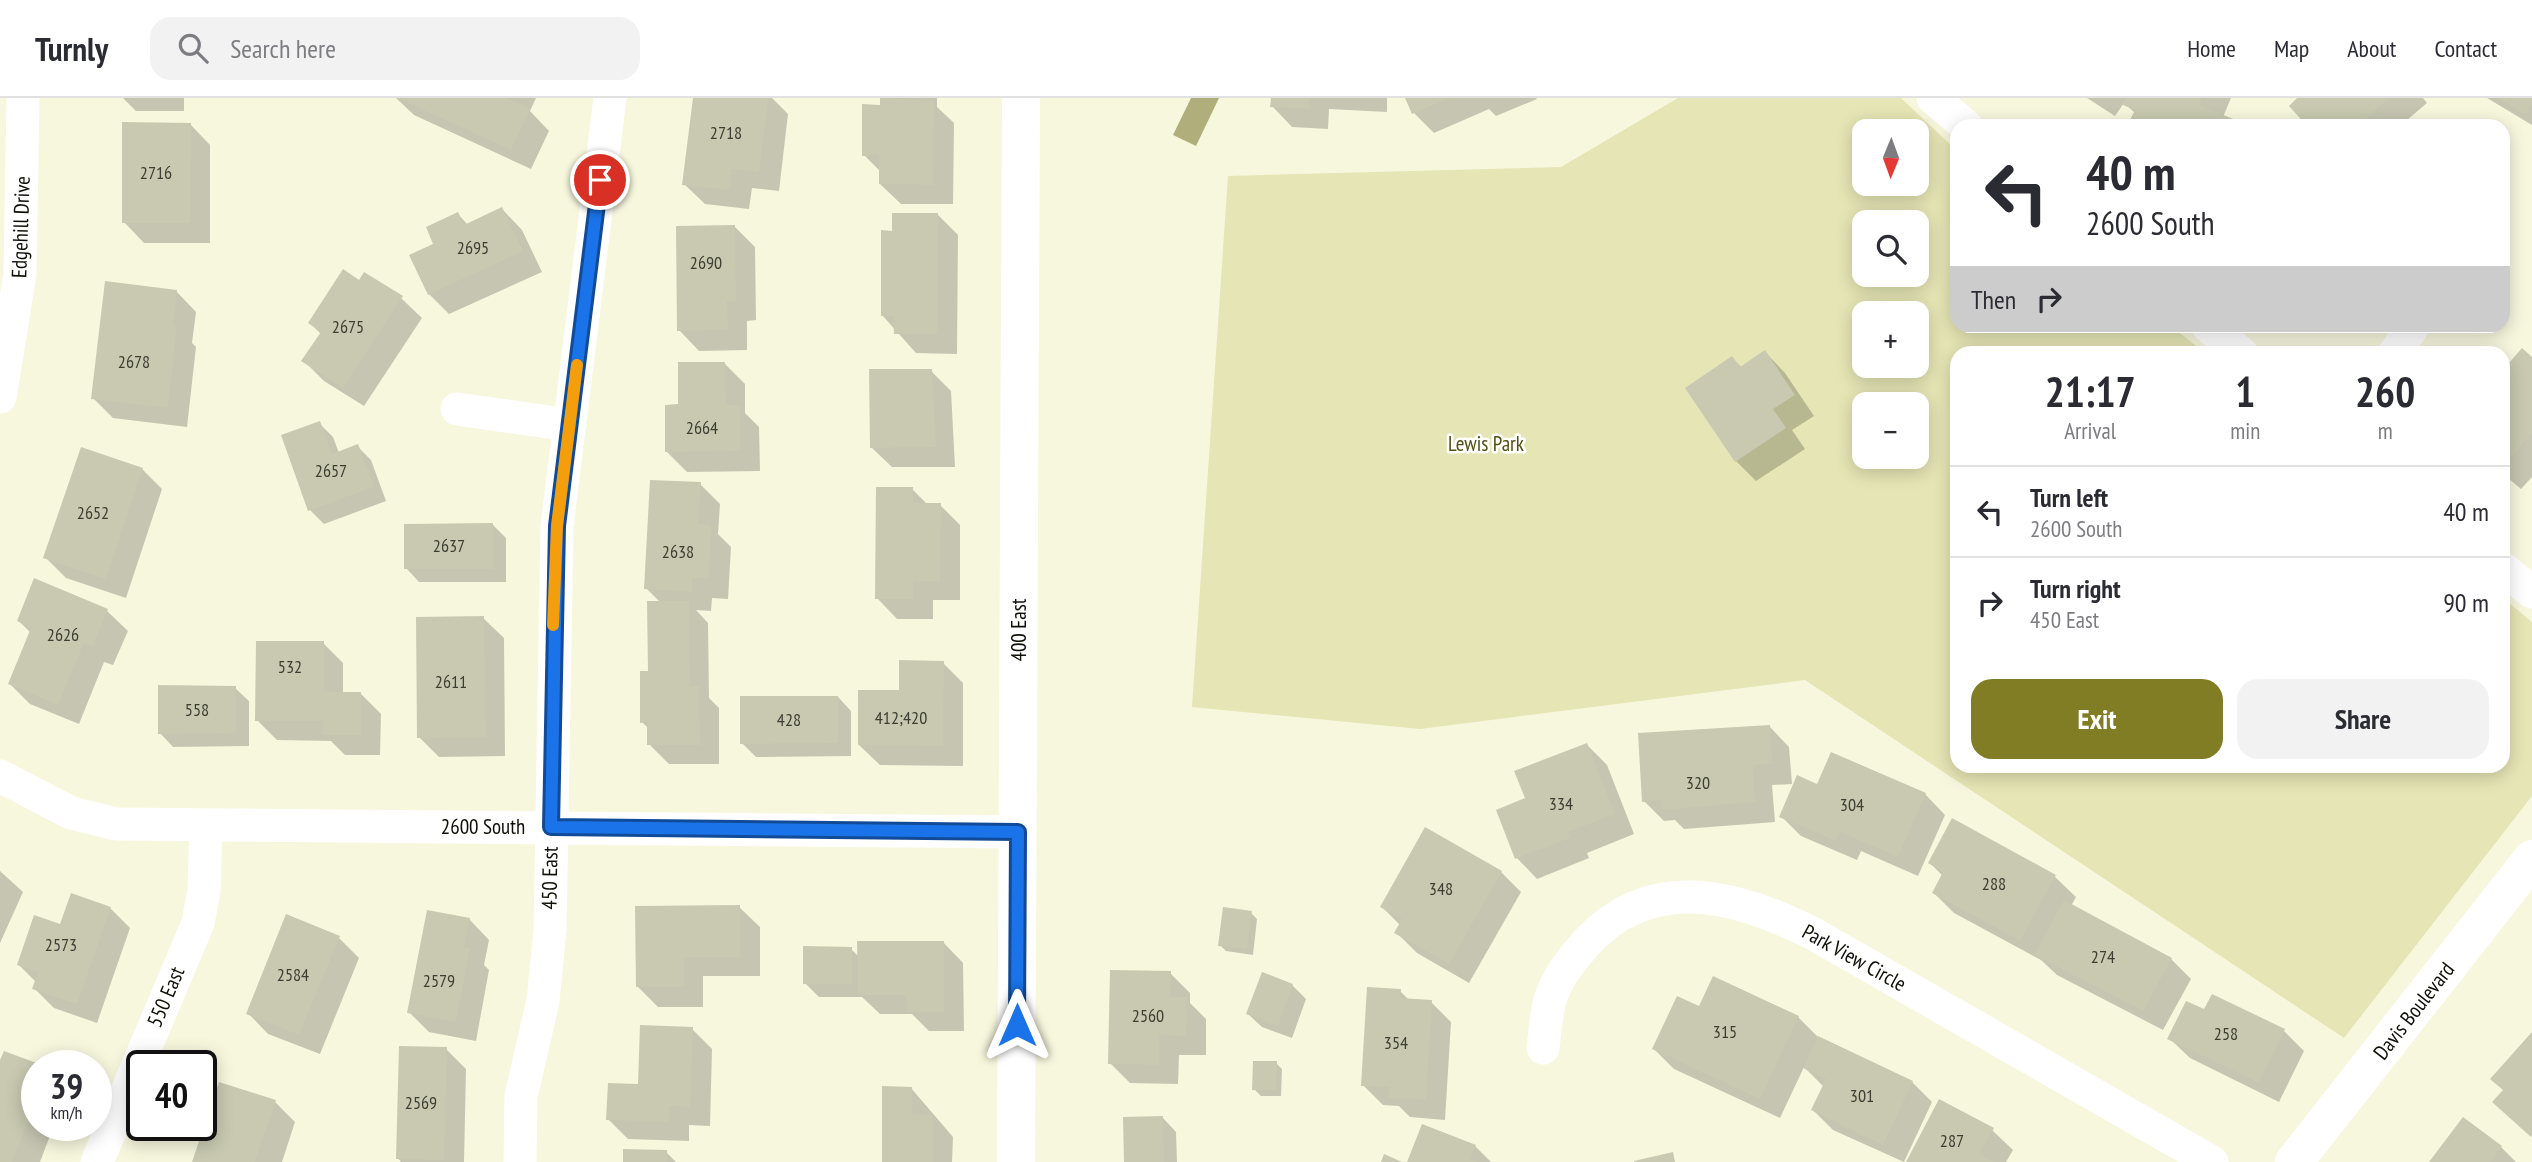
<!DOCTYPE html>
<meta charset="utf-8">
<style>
:root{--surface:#fff;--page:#f2f2f3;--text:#2b2b33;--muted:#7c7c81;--line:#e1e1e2;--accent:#807d25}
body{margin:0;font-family:"PT Sans Narrow",sans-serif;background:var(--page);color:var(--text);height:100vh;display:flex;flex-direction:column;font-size:26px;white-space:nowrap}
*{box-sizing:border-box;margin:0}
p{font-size:23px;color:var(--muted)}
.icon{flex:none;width:38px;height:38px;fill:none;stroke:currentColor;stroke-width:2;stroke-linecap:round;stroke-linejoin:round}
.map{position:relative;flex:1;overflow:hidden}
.drawer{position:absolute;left:1950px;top:248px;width:560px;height:427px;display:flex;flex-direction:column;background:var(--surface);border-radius:21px;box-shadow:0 4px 18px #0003}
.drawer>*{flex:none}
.banner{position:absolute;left:1950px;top:21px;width:560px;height:214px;border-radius:21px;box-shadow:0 4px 18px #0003;background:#fff;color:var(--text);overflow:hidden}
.needle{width:46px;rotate:181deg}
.buttons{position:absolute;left:1852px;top:21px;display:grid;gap:14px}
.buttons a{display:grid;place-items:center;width:77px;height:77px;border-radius:14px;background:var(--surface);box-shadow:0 4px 18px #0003;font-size:35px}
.speed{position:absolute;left:21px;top:952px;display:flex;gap:14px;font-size:35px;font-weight:700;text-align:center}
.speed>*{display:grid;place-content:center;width:91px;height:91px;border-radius:50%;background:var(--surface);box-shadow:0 4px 18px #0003;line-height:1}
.speed small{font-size:18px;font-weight:400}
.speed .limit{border:4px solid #111;border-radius:10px;background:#fff;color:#111}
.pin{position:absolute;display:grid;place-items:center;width:60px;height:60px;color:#fff;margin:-30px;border:4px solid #fff;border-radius:50%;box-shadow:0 2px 7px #0007}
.me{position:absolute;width:77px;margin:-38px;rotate:0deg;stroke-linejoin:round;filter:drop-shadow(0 0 5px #0008)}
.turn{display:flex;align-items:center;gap:24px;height:147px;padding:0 21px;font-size:32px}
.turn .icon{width:91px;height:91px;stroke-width:2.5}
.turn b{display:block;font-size:49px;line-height:60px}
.then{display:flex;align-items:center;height:66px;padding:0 21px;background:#0003;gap:14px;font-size:26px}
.eta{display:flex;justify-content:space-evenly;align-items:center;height:119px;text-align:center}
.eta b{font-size:42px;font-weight:700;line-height:49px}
.button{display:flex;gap:14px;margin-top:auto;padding:14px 21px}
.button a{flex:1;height:80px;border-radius:21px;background:var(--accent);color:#fff;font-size:28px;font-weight:700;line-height:80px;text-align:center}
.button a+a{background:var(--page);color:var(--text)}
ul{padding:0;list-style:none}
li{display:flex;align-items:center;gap:21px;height:91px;padding:0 21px;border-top:2px solid var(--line)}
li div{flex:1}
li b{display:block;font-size:26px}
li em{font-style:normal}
header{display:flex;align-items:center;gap:42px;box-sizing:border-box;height:98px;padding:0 35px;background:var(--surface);border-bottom:2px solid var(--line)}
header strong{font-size:33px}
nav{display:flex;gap:38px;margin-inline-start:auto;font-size:24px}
.search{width:490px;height:63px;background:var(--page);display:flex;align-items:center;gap:18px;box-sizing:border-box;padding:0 24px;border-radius:21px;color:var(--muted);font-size:26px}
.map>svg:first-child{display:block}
.green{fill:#e5e5b5;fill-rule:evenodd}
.water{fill:#b0af7b}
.shadow{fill:#0003}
.building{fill:#c8c9b0}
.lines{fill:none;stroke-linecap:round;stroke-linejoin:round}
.minor{stroke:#fff;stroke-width:33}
.tertiary{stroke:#fff;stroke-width:38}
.route-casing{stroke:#114b97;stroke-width:18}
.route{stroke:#1a73e8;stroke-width:12}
.slow{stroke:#f59e0b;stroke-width:12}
.labels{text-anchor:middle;stroke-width:5;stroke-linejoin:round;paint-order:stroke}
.number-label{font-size:18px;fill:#3d3e31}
.street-label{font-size:21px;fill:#0f0f07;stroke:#fff}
.park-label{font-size:21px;fill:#525012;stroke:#fff}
</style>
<header>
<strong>Turnly</strong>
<div class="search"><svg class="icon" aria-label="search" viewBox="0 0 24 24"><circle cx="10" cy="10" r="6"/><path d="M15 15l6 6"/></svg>Search here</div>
<nav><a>Home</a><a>Map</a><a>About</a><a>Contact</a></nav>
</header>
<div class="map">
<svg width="2532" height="1064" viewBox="0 0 2532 1064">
<rect width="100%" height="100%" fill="#f7f7de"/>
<path class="green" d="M 1678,0 L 1901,0 L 1956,52 L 1956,228 L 2171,228 L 2205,255 L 1956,256 L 1956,668 L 2502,668 L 2503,500 L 2532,524 L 2532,698 L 2344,940 L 1805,582 L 1420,631 L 1192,609 L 1228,78 L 1561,69 ZM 1864,33 L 1916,33 L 1916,86 L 1864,86 ZM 1864,124 L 1916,124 L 1916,177 L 1864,177 ZM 1864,215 L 1916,215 L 1916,268 L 1864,268 ZM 1864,306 L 1916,306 L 1916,359 L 1864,359 Z"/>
<path class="water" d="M 1191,0 L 1219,0 L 1196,48 L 1173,37 Z"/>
<path class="shadow" d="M 123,0 L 184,0 L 184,13 L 136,13 Z
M 396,0 L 536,0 L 530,13 L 549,33 L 531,71 L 414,17 Z
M 695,0 L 772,0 L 788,16 L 779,93 L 752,90 L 749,111 L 705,106 L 684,86 Z
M 881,0 L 937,0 L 937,9 L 954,25 L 953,106 L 901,106 L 880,86 L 881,74 L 864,57 L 881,8 Z
M 1273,0 L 1387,0 L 1387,14 L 1329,11 L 1328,31 L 1292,29 L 1272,8 Z
M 1407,0 L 1536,0 L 1537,1 L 1496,18 L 1489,11 L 1434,35 L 1414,15 Z
M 2087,0 L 2231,0 L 2223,19 L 2241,28 L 2129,28 L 2135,15 L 2124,5 L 2115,18 Z
M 2300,0 L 2423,0 L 2427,5 L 2400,28 L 2309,28 Z
M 2487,0 L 2532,0 L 2532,27 Z
M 190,26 L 210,47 L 210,145 L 144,145 L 124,124 Z
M 502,111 L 522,132 L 542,174 L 449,216 L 429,196 L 436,147 L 458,116 L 468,127 Z
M 938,117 L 958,137 L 957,256 L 916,255 L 882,217 L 894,134 Z
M 735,129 L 755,149 L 756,222 L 747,223 L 747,252 L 699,253 L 679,232 Z
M 359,184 L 401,200 L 422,220 L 364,308 L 324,283 L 304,263 L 321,236 L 310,225 Z
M 176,193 L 196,214 L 192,245 L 196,249 L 187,329 L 113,320 L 93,300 Z
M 1765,254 L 1785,275 L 1814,318 L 1792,332 L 1805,351 L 1756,383 L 1736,363 L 1732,260 L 1742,270 Z
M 2532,261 L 2532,379 L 2521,391 L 2502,375 L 2502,275 Z
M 724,265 L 745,286 L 745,315 L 759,329 L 760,373 L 687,374 L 667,354 L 680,308 Z
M 931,273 L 951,293 L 955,369 L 892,369 L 871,349 Z
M 319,325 L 333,339 L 339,355 L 357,348 L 371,362 L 386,403 L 324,426 L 310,412 Z
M 142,371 L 162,391 L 126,500 L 66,480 L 45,459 Z
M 700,386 L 720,406 L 718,436 L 731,449 L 728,501 L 712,500 L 711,513 L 696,512 L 708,525 L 709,600 L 719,610 L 719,666 L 669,666 L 649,646 L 649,631 L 642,624 L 661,505 L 646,490 Z
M 912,391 L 928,407 L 940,407 L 960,427 L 960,502 L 933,502 L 933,521 L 897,521 L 877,500 Z
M 493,427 L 506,440 L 506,484 L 419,484 L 406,470 Z
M 35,483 L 107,513 L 128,533 L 113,567 L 104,564 L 79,626 L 30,606 L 10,586 L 31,535 L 19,523 Z
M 483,520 L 504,540 L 505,658 L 439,659 L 419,639 Z
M 323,545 L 343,565 L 343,596 L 361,596 L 381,616 L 380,657 L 345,657 L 331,643 L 277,642 L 257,622 Z
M 943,565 L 963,585 L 963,668 L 880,667 L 859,647 L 901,594 Z
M 235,590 L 249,603 L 249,648 L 173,649 L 160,635 Z
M 838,599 L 851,613 L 851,658 L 756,659 L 742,645 Z
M 1769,628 L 1789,649 L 1792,686 L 1772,687 L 1775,724 L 1684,731 L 1675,722 L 1664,723 L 1644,703 Z
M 1587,647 L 1607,667 L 1634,736 L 1587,755 L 1589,760 L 1537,781 L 1517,760 L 1498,713 L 1527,701 Z
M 1818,688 L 1925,696 L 1945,717 L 1918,778 L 1861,753 L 1857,762 L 1801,738 L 1781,718 Z
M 1953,723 L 2055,779 L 2076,799 L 2071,808 L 2171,861 L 2191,881 L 2163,932 L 2057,877 L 2041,862 L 1954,815 L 1934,795 L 1943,778 L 1930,765 Z
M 0,773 L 23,794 L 0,845 Z
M 1501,774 L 1521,794 L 1469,885 L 1417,855 L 1396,834 L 1400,827 L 1382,809 Z
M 739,809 L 760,829 L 760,878 L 703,878 L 703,909 L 658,909 L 638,889 Z
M 110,810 L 130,830 L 97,925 L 54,910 L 34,890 L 36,884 L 19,867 L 61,828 Z
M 1251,815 L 1257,821 L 1253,857 L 1226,853 L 1220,847 Z
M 469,821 L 489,842 L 484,867 L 489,872 L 476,943 L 429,934 L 409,914 Z
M 339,840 L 359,860 L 320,956 L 268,936 L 248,915 Z
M 943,844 L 963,865 L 964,933 L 929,933 L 912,916 L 880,916 L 862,899 L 819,899 L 805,885 L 851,851 L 859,859 Z
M 1170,875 L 1190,895 L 1190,905 L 1206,921 L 1206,957 L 1179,957 L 1178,986 L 1130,985 L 1110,965 Z
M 1292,887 L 1306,901 L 1292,940 L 1262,929 L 1248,916 Z
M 1400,893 L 1409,902 L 1431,904 L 1451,924 L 1445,1022 L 1410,1019 L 1399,1008 L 1383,1007 L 1363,987 Z
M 1699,911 L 1798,919 L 1819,940 L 1912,984 L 1932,1004 L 1904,1064 L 1833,1032 L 1813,1012 L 1824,989 L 1804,969 L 1780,1020 L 1674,971 L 1654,951 Z
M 2205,913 L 2284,933 L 2304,953 L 2279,1004 L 2190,960 L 2169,940 Z
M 692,931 L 712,951 L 710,1028 L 689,1027 L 689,1043 L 628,1041 L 608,1021 Z
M 446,951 L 466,971 L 464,1064 L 401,1064 L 398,1060 Z
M 1276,965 L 1282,971 L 1281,998 L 1261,998 L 1254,991 Z
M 0,967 L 37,968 L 37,1027 L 54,1027 L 40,1064 L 0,1064 Z
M 911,990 L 953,1039 L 952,1064 L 884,1064 Z
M 275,1004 L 295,1024 L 282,1064 L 194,1064 Z
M 1163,1020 L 1176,1034 L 1177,1064 L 1125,1064 Z
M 2463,1022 L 2501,1049 L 2516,1064 L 2432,1064 Z
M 1992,1032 L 2013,1052 L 2006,1064 L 1908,1064 Z
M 1475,1048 L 1491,1064 L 1409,1064 Z
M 666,1054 L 676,1064 L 625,1064 Z"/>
<path class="building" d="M 397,0 L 507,0 L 530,11 L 511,52 Z
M 693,0 L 768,0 L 759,74 L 732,71 L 730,92 L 682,87 Z
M 880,0 L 934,3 L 933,87 L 879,86 L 879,57 L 862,58 L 862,6 L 880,7 Z
M 1271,0 L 1309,0 L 1309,11 L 1270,9 Z
M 1405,0 L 1449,0 L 1412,16 Z
M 2126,0 L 2202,0 L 2199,7 L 2238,23 L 2236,28 L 2127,28 L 2135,12 L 2123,7 Z
M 2297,0 L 2389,0 L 2361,25 L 2364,28 L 2307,28 L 2289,8 Z
M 2498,0 L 2532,0 L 2532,6 L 2525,17 Z
M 122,24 L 191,25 L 190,125 L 122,125 Z
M 502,109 L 523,153 L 428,197 L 409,157 L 433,146 L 426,129 L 458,114 L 464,127 Z
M 892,115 L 938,115 L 938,236 L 894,236 L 893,218 L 881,218 L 881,132 L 892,133 Z
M 735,127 L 736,203 L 727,203 L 728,232 L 677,233 L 676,128 Z
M 343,171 L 359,182 L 364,174 L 403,198 L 343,290 L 301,263 L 321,234 L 308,225 Z
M 105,183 L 177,192 L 173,227 L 177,227 L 168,310 L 91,301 Z
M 2522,250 L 2532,259 L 2532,335 L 2502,370 L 2502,273 Z
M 1765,252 L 1795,297 L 1773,311 L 1786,330 L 1735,364 L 1685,290 L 1732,258 L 1740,269 Z
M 678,264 L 725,264 L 726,307 L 740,307 L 740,353 L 665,354 L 665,307 L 678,306 Z
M 869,271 L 932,271 L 936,349 L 870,350 Z
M 320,323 L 332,356 L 358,346 L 374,389 L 308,413 L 281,337 Z
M 81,349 L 143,370 L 106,481 L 43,460 Z
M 650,382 L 701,384 L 698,426 L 711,427 L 709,481 L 692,480 L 692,494 L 644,491 Z
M 876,389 L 913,389 L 913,405 L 941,405 L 940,483 L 913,483 L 913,501 L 875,501 Z
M 493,425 L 493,471 L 404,471 L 404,426 Z
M 34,480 L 108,511 L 93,548 L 84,545 L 58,607 L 8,586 L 31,530 L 17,523 Z
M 647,503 L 689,503 L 690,588 L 699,588 L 700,647 L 647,647 L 647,624 L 640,625 L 640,573 L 648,573 Z
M 484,518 L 486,639 L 417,640 L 416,519 Z
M 256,543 L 324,543 L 324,594 L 361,594 L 361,637 L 323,637 L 323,623 L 255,623 Z
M 899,562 L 944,563 L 943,648 L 858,647 L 858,592 L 899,592 Z
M 158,587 L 236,588 L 236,635 L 158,636 Z
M 740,598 L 838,598 L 838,645 L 740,646 Z
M 1770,627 L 1772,666 L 1753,667 L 1755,704 L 1662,712 L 1661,702 L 1642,704 L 1638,635 Z
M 1587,645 L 1615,716 L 1568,734 L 1570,740 L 1515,761 L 1496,712 L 1525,700 L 1514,673 Z
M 1831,654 L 1926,695 L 1898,759 L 1840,734 L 1836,743 L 1779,719 L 1797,677 L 1817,686 Z
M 1952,720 L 2056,777 L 2020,843 L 1932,795 L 1943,774 L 1928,765 Z
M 1425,729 L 1502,773 L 1449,866 L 1394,835 L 1402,821 L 1380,809 Z
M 71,795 L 111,809 L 77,906 L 32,891 L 38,874 L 17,867 L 34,817 L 60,826 Z
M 2064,802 L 2172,860 L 2143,913 L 2034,857 Z
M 740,807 L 740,859 L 684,859 L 684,889 L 636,889 L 635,808 Z
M 1223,809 L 1252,813 L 1247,851 L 1218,848 Z
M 427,812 L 470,820 L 464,849 L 470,850 L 456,924 L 407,915 Z
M 286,816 L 340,838 L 299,937 L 246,916 Z
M 857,843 L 944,843 L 944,914 L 907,914 L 906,897 L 858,897 Z
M 803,848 L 852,849 L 852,886 L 803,886 Z
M 1110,872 L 1171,873 L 1170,899 L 1187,899 L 1186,938 L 1159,937 L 1159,967 L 1108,966 Z
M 1262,874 L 1293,886 L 1278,928 L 1246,916 Z
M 1713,878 L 1799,918 L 1760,1001 L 1652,951 L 1677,898 L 1699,908 Z
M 1367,889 L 1401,891 L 1400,900 L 1432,902 L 1426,1002 L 1388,1000 L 1389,989 L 1361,988 Z
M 2212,896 L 2285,931 L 2259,985 L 2167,941 L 2186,903 L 2204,911 Z
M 640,927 L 693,929 L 690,1009 L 669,1008 L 669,1024 L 606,1022 L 608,985 L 638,986 Z
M 2532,934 L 2532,1037 L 2531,1039 L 2492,1004 L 2503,992 L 2490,981 Z
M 1818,938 L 1913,983 L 1883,1047 L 1811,1012 L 1826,981 L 1803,970 Z
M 399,948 L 447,949 L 444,1062 L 396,1061 Z
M 4,953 L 42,967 L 37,968 L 37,999 L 12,1064 L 0,1064 L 0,962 Z
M 1253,963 L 1277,963 L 1276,992 L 1252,992 Z
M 219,984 L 276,1002 L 255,1064 L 192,1064 Z
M 882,988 L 912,989 L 912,1016 L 933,1017 L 933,1064 L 882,1064 Z
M 1939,1001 L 1994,1030 L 1979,1056 L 1994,1064 L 1906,1064 Z
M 1163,1018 L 1164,1064 L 1124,1064 L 1123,1019 Z
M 2463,1019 L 2502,1048 L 2490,1064 L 2429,1064 Z
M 1422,1026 L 1476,1047 L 1470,1061 L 1478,1064 L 1407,1064 Z
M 623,1051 L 667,1052 L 667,1064 L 623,1064 Z
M 1673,1054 L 1675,1064 L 1634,1064 L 1634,1063 Z
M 1384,1056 L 1402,1064 L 1381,1064 Z"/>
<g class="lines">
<path class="minor" d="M 1933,0 L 1966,28
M 2208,228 L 2242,256
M 2394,256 L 2413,228
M 0,299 L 20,176 L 23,0
M 457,311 L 570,327
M 2502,470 L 2532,494
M 0,678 L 71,715 L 116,726 L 1018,734
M 1543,950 C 1545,934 1546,917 1550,902 C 1557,879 1572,861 1588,843 C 1653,774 1738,798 1812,835 L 2212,1064
M 97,1064 L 198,825 L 204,792 L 206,727
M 520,1064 L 521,998 L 543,903 L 550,832 L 557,428 L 610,0"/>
<path class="tertiary" d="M 1016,1064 L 1021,0
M 2294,1064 L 2532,761"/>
</g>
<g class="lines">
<g class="route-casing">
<path id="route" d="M 600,82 L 557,428 L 551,729 L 1018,734 L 1017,927"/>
</g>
<use href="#route" class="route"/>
<path class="slow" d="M 553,527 L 557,428 L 577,267"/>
</g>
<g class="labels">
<g class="number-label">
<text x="726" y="41">2718</text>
<text x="156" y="81">2716</text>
<text x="473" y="156">2695</text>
<text x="706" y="171">2690</text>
<text x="348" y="235">2675</text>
<text x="134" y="270">2678</text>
<text x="702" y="336">2664</text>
<text x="331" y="379">2657</text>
<text x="93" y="421">2652</text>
<text x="449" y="454">2637</text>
<text x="678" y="460">2638</text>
<text x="63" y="543">2626</text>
<text x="290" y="575">532</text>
<text x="451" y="590">2611</text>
<text x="197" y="618">558</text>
<text x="901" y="626">412;420</text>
<text x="789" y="628">428</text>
<text x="1698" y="691">320</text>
<text x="1561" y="712">334</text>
<text x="1852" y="713">304</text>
<text x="1994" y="792">288</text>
<text x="1441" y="797">348</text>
<text x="61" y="853">2573</text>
<text x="2103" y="865">274</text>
<text x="293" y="883">2584</text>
<text x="439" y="889">2579</text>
<text x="1148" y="924">2560</text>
<text x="1725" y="940">315</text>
<text x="2226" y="942">258</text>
<text x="1396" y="951">354</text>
<text x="1862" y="1004">301</text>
<text x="421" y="1011">2569</text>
<text x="1952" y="1049">287</text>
</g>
<g class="street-label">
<text transform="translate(21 129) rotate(-88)" y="7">Edgehill Drive</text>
<text transform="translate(1019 532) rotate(-90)" y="7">400 East</text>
<text x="483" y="736">2600 South</text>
<text transform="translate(550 780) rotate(-89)" y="7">450 East</text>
<text transform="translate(1854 860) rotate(29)" y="7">Park View Circle</text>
<text transform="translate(166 899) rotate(-67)" y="7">550 East</text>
<text transform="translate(2414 913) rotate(-52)" y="7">Davis Boulevard</text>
</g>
<g class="park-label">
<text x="1486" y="353">Lewis Park</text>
</g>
</g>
</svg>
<div class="buttons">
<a><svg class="needle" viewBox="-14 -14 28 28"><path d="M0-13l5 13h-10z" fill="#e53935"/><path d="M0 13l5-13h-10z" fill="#7c7c81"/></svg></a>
<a><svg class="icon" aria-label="search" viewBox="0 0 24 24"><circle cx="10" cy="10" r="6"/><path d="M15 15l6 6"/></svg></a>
<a>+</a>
<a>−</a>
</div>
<div class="speed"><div>39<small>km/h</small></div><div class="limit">40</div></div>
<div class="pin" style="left:600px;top:82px;background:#d93025"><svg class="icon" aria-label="arrive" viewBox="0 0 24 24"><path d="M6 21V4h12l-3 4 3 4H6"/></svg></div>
<svg class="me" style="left:1017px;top:927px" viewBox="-20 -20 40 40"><path d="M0-17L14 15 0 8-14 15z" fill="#1a73e8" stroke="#fff" stroke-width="4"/></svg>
<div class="banner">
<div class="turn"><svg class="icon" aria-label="left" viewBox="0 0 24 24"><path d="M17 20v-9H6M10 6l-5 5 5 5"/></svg><div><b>40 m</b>2600 South</div></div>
<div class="then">Then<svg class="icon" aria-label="right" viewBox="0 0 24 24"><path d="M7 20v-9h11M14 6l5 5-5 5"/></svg></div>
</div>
<section class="drawer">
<div class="eta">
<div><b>21:17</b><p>Arrival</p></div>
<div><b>1</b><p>min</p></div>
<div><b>260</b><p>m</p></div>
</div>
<ul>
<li><svg class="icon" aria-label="left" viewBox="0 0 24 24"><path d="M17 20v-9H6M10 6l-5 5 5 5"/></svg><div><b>Turn left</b><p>2600 South</p></div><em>40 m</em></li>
<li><svg class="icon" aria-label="right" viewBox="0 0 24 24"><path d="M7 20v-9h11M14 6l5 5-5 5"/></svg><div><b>Turn right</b><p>450 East</p></div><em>90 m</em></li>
</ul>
<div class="button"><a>Exit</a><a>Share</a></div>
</section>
</div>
